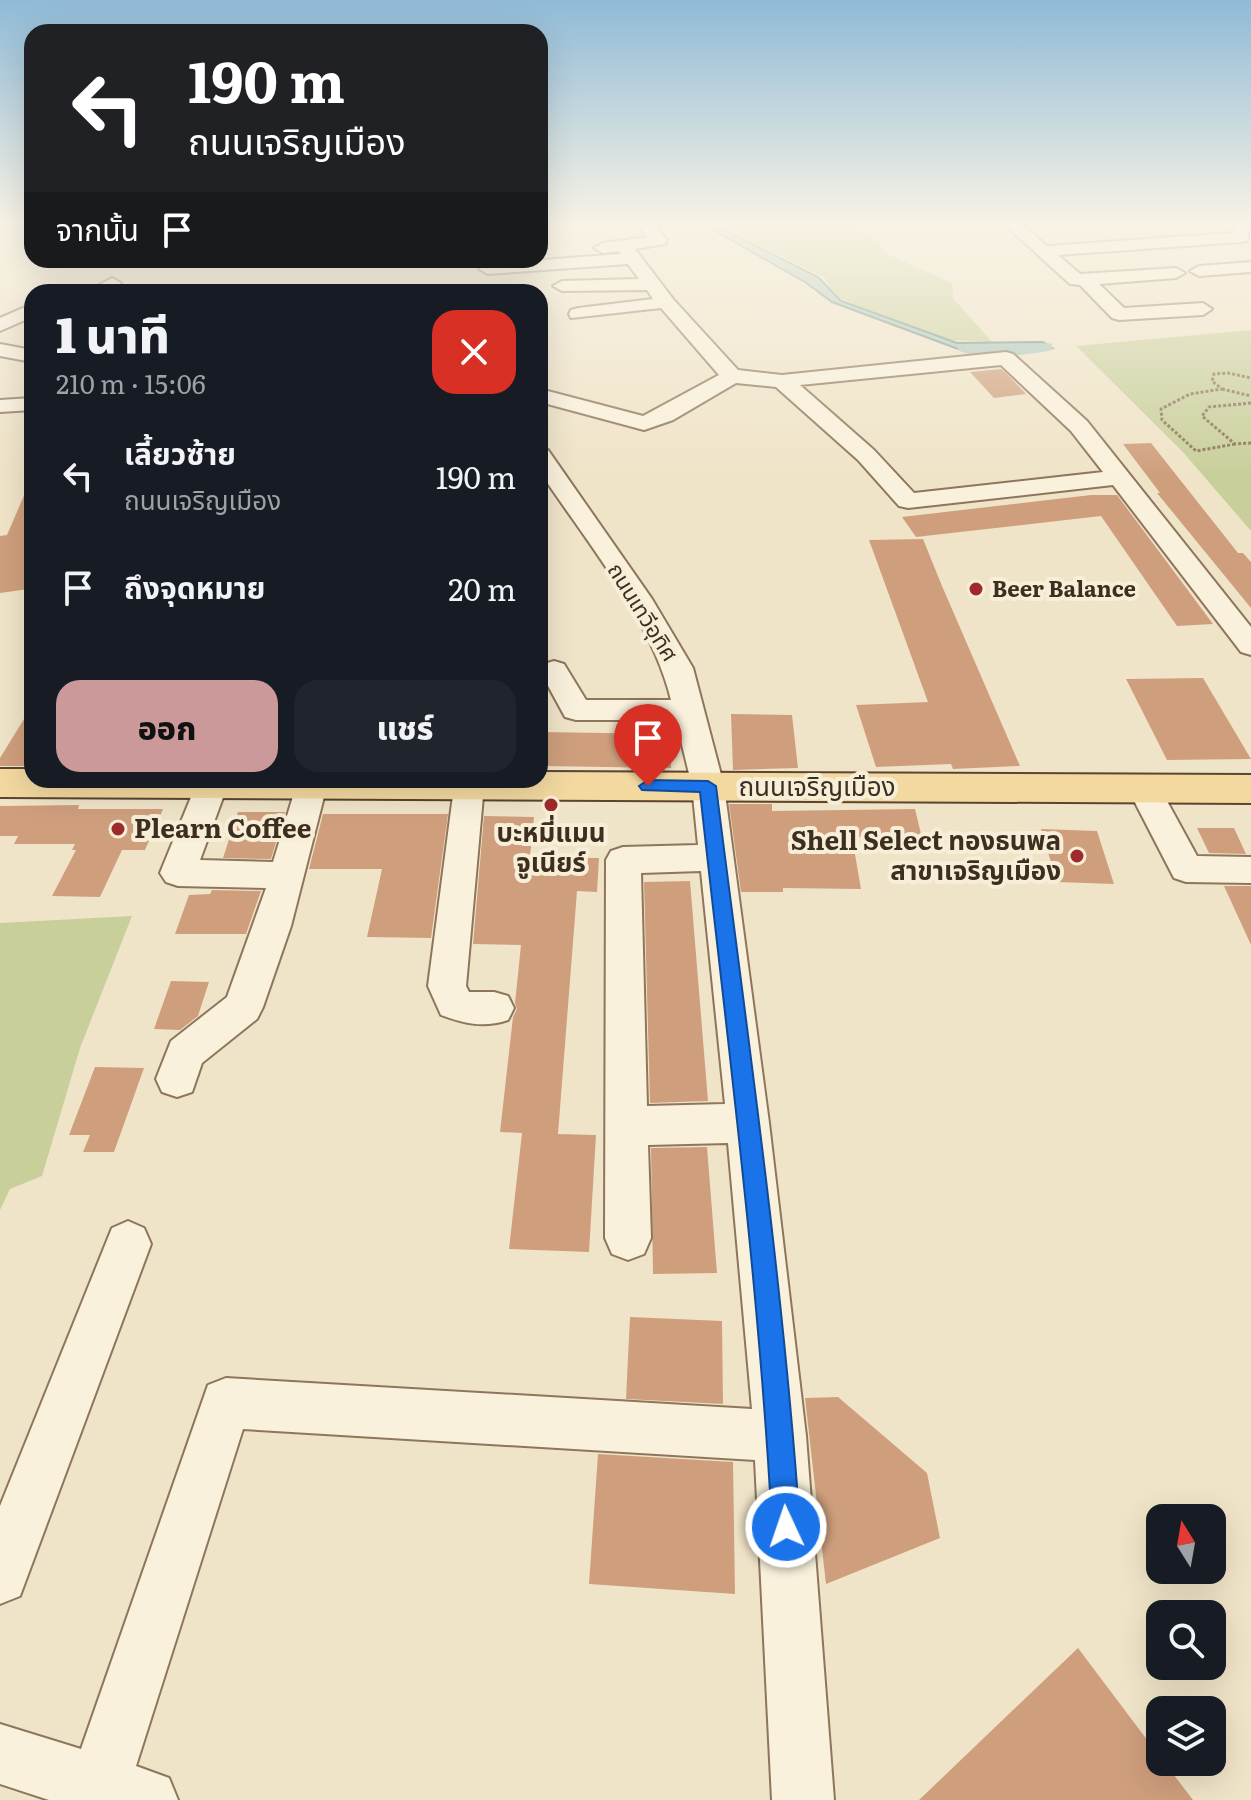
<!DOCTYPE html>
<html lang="th">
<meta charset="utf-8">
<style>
:root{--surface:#171b24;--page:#20242c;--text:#f1f3f6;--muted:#9ea1a6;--accent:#cc999b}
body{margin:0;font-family:Literata,"Noto Sans Thai",serif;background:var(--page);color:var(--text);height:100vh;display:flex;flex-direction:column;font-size:30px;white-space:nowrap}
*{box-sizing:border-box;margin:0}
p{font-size:26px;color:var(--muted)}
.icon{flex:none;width:44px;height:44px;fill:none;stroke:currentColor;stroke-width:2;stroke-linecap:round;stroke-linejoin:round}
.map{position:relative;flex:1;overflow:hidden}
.sheet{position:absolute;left:24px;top:284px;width:524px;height:504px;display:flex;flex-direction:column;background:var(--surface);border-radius:24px;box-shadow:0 8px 32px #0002}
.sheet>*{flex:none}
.top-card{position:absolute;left:24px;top:24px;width:524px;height:244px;border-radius:24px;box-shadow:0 8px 32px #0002;background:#202124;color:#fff;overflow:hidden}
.needle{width:52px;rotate:349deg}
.buttons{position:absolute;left:1146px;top:1504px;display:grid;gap:16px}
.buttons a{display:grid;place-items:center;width:80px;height:80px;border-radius:16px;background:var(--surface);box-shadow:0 8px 32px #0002;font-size:40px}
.pin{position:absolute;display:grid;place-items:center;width:68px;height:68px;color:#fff;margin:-82px -34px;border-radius:50% 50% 50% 0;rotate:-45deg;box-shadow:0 0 8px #0007}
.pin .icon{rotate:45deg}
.me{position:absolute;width:88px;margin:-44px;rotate:357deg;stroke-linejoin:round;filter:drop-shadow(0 0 6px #0008)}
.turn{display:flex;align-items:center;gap:28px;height:168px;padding:0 32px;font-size:36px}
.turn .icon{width:104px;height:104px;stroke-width:2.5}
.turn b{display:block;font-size:56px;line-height:68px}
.then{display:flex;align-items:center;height:76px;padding:0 32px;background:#0003;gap:16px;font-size:30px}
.round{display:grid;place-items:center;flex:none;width:84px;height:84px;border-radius:24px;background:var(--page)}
.summary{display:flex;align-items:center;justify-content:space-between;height:136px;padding:0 32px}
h1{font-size:48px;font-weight:800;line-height:60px}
.cta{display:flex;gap:16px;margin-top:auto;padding:16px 32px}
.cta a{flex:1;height:92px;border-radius:24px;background:var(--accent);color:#111;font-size:32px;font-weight:800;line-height:92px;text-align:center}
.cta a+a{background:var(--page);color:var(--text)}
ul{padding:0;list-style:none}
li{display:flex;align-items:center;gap:24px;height:112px;padding:0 32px}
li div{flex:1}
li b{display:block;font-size:30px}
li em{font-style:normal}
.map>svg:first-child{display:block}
.green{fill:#c9cf9b}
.water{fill:#a9c4bc;stroke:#6f938a;stroke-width:2}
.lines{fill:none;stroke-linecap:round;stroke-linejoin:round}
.canal{fill:#a9c4bc;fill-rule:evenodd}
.building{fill:#cf9f7d}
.minor-casing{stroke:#8d765c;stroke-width:4}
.major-casing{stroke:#5b4430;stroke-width:4}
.path{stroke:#8d765c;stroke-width:3;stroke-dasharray:3 2;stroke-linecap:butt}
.minor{fill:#faf1dc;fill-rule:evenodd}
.major{fill:#f3d9a0;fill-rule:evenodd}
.route{fill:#1a73e8;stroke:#114b97;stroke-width:2}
.poi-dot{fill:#9e2a2b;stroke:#f7eed8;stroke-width:3}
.labels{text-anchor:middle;stroke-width:8;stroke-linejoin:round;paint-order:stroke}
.far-poi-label{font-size:22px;font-weight:bold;fill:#3d2e20;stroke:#f7eed8;text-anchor:start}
.far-street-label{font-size:22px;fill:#3d2e20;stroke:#f7eed8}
.street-label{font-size:26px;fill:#3d2e20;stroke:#f7eed8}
.poi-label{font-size:26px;font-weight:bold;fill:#3d2e20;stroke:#f7eed8;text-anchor:start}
</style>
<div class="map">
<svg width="1251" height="1800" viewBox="0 0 1251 1800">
<rect width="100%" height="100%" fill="#f0e4c8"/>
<path class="green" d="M 713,223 L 858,224 L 865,227 L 889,255 L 952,283 L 953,298 L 992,342 L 948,340 L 852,304 L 835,295 L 824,277 Z
M 1251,330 L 1251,531 L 1182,451 L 1076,346 Z
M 132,916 L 80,1048 L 42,1176 L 10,1189 L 0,1210 L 0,923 Z"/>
<path class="water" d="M 701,223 L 710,223 L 818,277 L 841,301 L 957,343 L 1043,342 L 1052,348 L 966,352 L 832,302 L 805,282 Z"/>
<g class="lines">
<path class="canal" d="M 1047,343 L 1052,344 L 1052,350 C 1032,355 972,361 957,349 C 964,343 1030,345 1047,343 Z"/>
</g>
<path class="building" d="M 1001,369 L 1006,373 L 1026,394 L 994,398 L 970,372 Z
M 1151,443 L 1238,553 L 1243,553 L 1251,562 L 1251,608 L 1157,493 L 1160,493 L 1123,444 Z
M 32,477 L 32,571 L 29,589 L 0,593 L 0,536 L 7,535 Z
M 1091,495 L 1117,495 L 1213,624 L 1177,626 L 1101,516 L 916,537 L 902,517 Z
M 923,539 L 942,586 L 1020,766 L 953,769 L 951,764 L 876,767 L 856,705 L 928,702 L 869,540 Z
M 1203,678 L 1251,759 L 1167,760 L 1126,679 Z
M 32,706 L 32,760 L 28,766 L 0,766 L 0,758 Z
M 731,714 L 792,715 L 798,768 L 733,770 Z
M 540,732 L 671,734 L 671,768 L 540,766 Z
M 729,804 L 772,804 L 772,811 L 915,809 L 922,838 L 852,837 L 861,889 L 783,888 L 783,892 L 741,892 Z
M 79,805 L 78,809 L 163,809 L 145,850 L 122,850 L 100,897 L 52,896 L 76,850 L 72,850 L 75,844 L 14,844 L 18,836 L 0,836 L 0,806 Z
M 238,812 L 285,812 L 271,859 L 223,858 Z
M 323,814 L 448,814 L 431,938 L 367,937 L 382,869 L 309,869 Z
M 484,816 L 534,817 L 530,857 L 599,858 L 597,892 L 577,891 L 558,1134 L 596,1135 L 589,1252 L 509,1249 L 522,1133 L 500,1132 L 513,1017 L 517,1009 L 515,1003 L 521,945 L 473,944 Z
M 1197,828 L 1234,828 L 1246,854 L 1209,853 Z
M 1041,829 L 1097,831 L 1114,884 L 1057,882 Z
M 690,881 L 708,1101 L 650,1103 L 644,882 Z
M 1224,886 L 1251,886 L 1251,945 Z
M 212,890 L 261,891 L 246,934 L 175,934 L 189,895 L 210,894 Z
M 171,981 L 209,982 L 198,1016 L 180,1030 L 154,1029 Z
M 95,1067 L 144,1068 L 114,1152 L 83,1152 L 90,1135 L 69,1135 Z
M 707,1147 L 717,1273 L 653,1274 L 651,1148 Z
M 630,1317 L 722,1321 L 723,1404 L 626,1399 Z
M 838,1397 L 927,1473 L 940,1538 L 826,1584 L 805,1398 Z
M 598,1454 L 733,1462 L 735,1594 L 589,1584 Z
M 1078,1648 L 1160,1757 L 1160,1762 L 1164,1762 L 1193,1800 L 919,1800 Z"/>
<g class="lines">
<g class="minor-casing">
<path id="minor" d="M 637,223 L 654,223 L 667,240 L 665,244 L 635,249 L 673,299 L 738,370 L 782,375 L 1006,352 L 1013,354 L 1087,421 L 1251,627 L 1251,655 L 1241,652 L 1113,485 L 908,508 L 899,506 L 858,460 L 776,387 L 736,383 L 673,420 L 644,430 L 540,402 L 540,389 L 643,416 L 719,375 L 661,308 L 571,318 L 569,314 L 571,310 L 578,308 L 653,299 L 647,290 L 562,291 L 553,286 L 562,281 L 639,279 L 628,264 L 488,274 L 479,269 L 488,264 L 621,254 L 619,251 L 603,253 L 594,248 L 603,243 L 647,237 ZM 1001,365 L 1071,431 L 1103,472 L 914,493 L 874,450 L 800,385 Z
M 1003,223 L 1021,223 L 1047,246 L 1231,233 L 1241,223 L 1251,223 L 1247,241 L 1241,242 L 1058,255 L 1080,274 L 1176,268 L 1185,273 L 1176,278 L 1099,284 L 1124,308 L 1203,303 L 1212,309 L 1203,315 L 1119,320 L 1112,318 L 1080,285 L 1070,284 Z
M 1251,262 L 1251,272 L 1199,276 L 1190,271 L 1199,266 Z
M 112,278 L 121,283 C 112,294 99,292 86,292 Z
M 32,304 L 32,317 L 0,331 L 0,318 Z
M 0,344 L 32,350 L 32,362 L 0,356 Z
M 32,398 L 32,410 L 0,412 L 0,400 Z
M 540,448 L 548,450 L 652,599 L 693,668 L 724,786 L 769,1123 L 806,1436 L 834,1800 L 772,1800 L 755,1460 L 243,1429 L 136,1766 L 169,1778 L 178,1800 L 49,1800 L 0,1784 L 0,1724 L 81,1749 L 208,1385 L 226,1378 L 752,1409 L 728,1143 L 648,1145 L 651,1238 L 644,1254 L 628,1260 L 612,1254 L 605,1238 L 606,860 L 611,851 L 623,847 L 698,845 L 692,786 L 676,720 L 576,720 L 565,717 L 540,671 L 544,664 L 554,661 L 564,664 L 586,700 L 671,700 C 652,620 586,541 540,472 ZM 701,871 L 725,1104 L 647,1106 L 641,873 Z
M 1144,778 L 1156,781 L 1197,856 L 1251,857 L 1251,883 L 1186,882 L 1174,878 L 1128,789 L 1132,781 Z
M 198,780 L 226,780 L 228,784 L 200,860 L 273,862 L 298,780 L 324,780 L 327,785 L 291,926 L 263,1007 L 257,1019 L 202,1063 L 192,1092 L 177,1097 L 162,1092 L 156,1079 L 171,1041 L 227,997 L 266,888 L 178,886 L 166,882 L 160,873 Z
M 455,780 L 481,780 L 484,785 L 466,986 L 469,992 L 494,992 L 508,996 L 514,1008 L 508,1020 C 484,1028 465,1024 441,1015 L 428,986 Z
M 128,1221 L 144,1228 L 151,1244 L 20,1596 L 0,1604 L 0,1506 L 112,1228 Z"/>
</g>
<g class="major-casing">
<path id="major" d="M 0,769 L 32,769 L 32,780 L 540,780 L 540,772 L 1251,775 L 1251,803 L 0,797 Z"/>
</g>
<path class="path" d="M 1222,389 L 1251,396
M 1251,403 L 1209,407 L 1202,416 L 1235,444 L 1251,443
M 1235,444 L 1196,451 L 1162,420 L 1161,409 L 1190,394 L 1222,389 L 1212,381 L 1214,374 L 1228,373 L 1251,378"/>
<use href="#minor" class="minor"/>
<use href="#major" class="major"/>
</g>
<linearGradient id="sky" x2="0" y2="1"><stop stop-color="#8fbad6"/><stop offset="0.47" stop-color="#f8f3e6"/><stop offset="1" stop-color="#f8f3e6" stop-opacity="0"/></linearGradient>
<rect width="1251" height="475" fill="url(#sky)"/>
<path class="route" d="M 648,780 L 708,781 L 716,786 C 747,1033 783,1280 800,1527 L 796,1537 L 786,1541 L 776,1537 L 772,1527 C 759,1282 727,1037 700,792 L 642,790 L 639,786 Z"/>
<g class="poi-dot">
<circle cx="976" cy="589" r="8"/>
<circle cx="551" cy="805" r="8"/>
<circle cx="118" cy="829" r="8"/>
<circle cx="1077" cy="856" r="8"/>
</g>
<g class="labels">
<g class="far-poi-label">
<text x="992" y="597">Beer Balance</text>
</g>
<g class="far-street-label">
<text transform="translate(643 612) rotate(58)" y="8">ถนนเทวีอุทิศ</text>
</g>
<g class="street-label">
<text x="817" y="796">ถนนเจริญเมือง</text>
</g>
<g class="poi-label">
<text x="134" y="838">Plearn Coffee</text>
<text x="551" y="842" text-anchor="middle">บะหมี่แมน<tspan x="551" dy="30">จูเนียร์</tspan></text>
<text x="1061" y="850" text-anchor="end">Shell Select ทองธนพล<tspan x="1061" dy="30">สาขาเจริญเมือง</tspan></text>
</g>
</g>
</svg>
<div class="buttons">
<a><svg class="needle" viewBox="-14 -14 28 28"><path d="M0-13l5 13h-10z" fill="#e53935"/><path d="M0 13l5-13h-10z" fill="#9ea1a6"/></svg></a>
<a><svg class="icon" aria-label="search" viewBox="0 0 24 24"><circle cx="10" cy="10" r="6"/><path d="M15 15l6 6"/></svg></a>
<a><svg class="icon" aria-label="layers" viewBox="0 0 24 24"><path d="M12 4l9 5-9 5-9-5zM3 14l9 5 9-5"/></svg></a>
</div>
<div class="pin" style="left:648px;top:786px;background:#d93025"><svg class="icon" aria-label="arrive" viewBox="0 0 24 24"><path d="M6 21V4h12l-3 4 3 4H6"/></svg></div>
<svg class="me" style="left:786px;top:1527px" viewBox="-20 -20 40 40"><circle r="17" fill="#1a73e8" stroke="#fff" stroke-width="3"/><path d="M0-11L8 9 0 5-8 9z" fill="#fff"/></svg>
<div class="top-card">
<div class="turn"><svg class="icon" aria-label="left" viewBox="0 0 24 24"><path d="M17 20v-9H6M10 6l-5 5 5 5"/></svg><div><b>190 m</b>ถนนเจริญเมือง</div></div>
<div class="then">จากนั้น<svg class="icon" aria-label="arrive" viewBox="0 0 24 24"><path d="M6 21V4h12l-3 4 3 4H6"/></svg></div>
</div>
<section class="sheet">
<div class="summary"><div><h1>1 นาที</h1><p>210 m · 15:06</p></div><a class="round" style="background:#d93025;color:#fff"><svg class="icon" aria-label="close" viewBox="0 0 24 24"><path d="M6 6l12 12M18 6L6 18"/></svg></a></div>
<ul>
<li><svg class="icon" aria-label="left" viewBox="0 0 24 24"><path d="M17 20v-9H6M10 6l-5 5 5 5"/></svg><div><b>เลี้ยวซ้าย</b><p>ถนนเจริญเมือง</p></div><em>190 m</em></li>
<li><svg class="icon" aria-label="arrive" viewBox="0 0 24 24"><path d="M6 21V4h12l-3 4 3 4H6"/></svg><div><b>ถึงจุดหมาย</b></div><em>20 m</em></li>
</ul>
<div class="cta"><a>ออก</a><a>แชร์</a></div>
</section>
</div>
